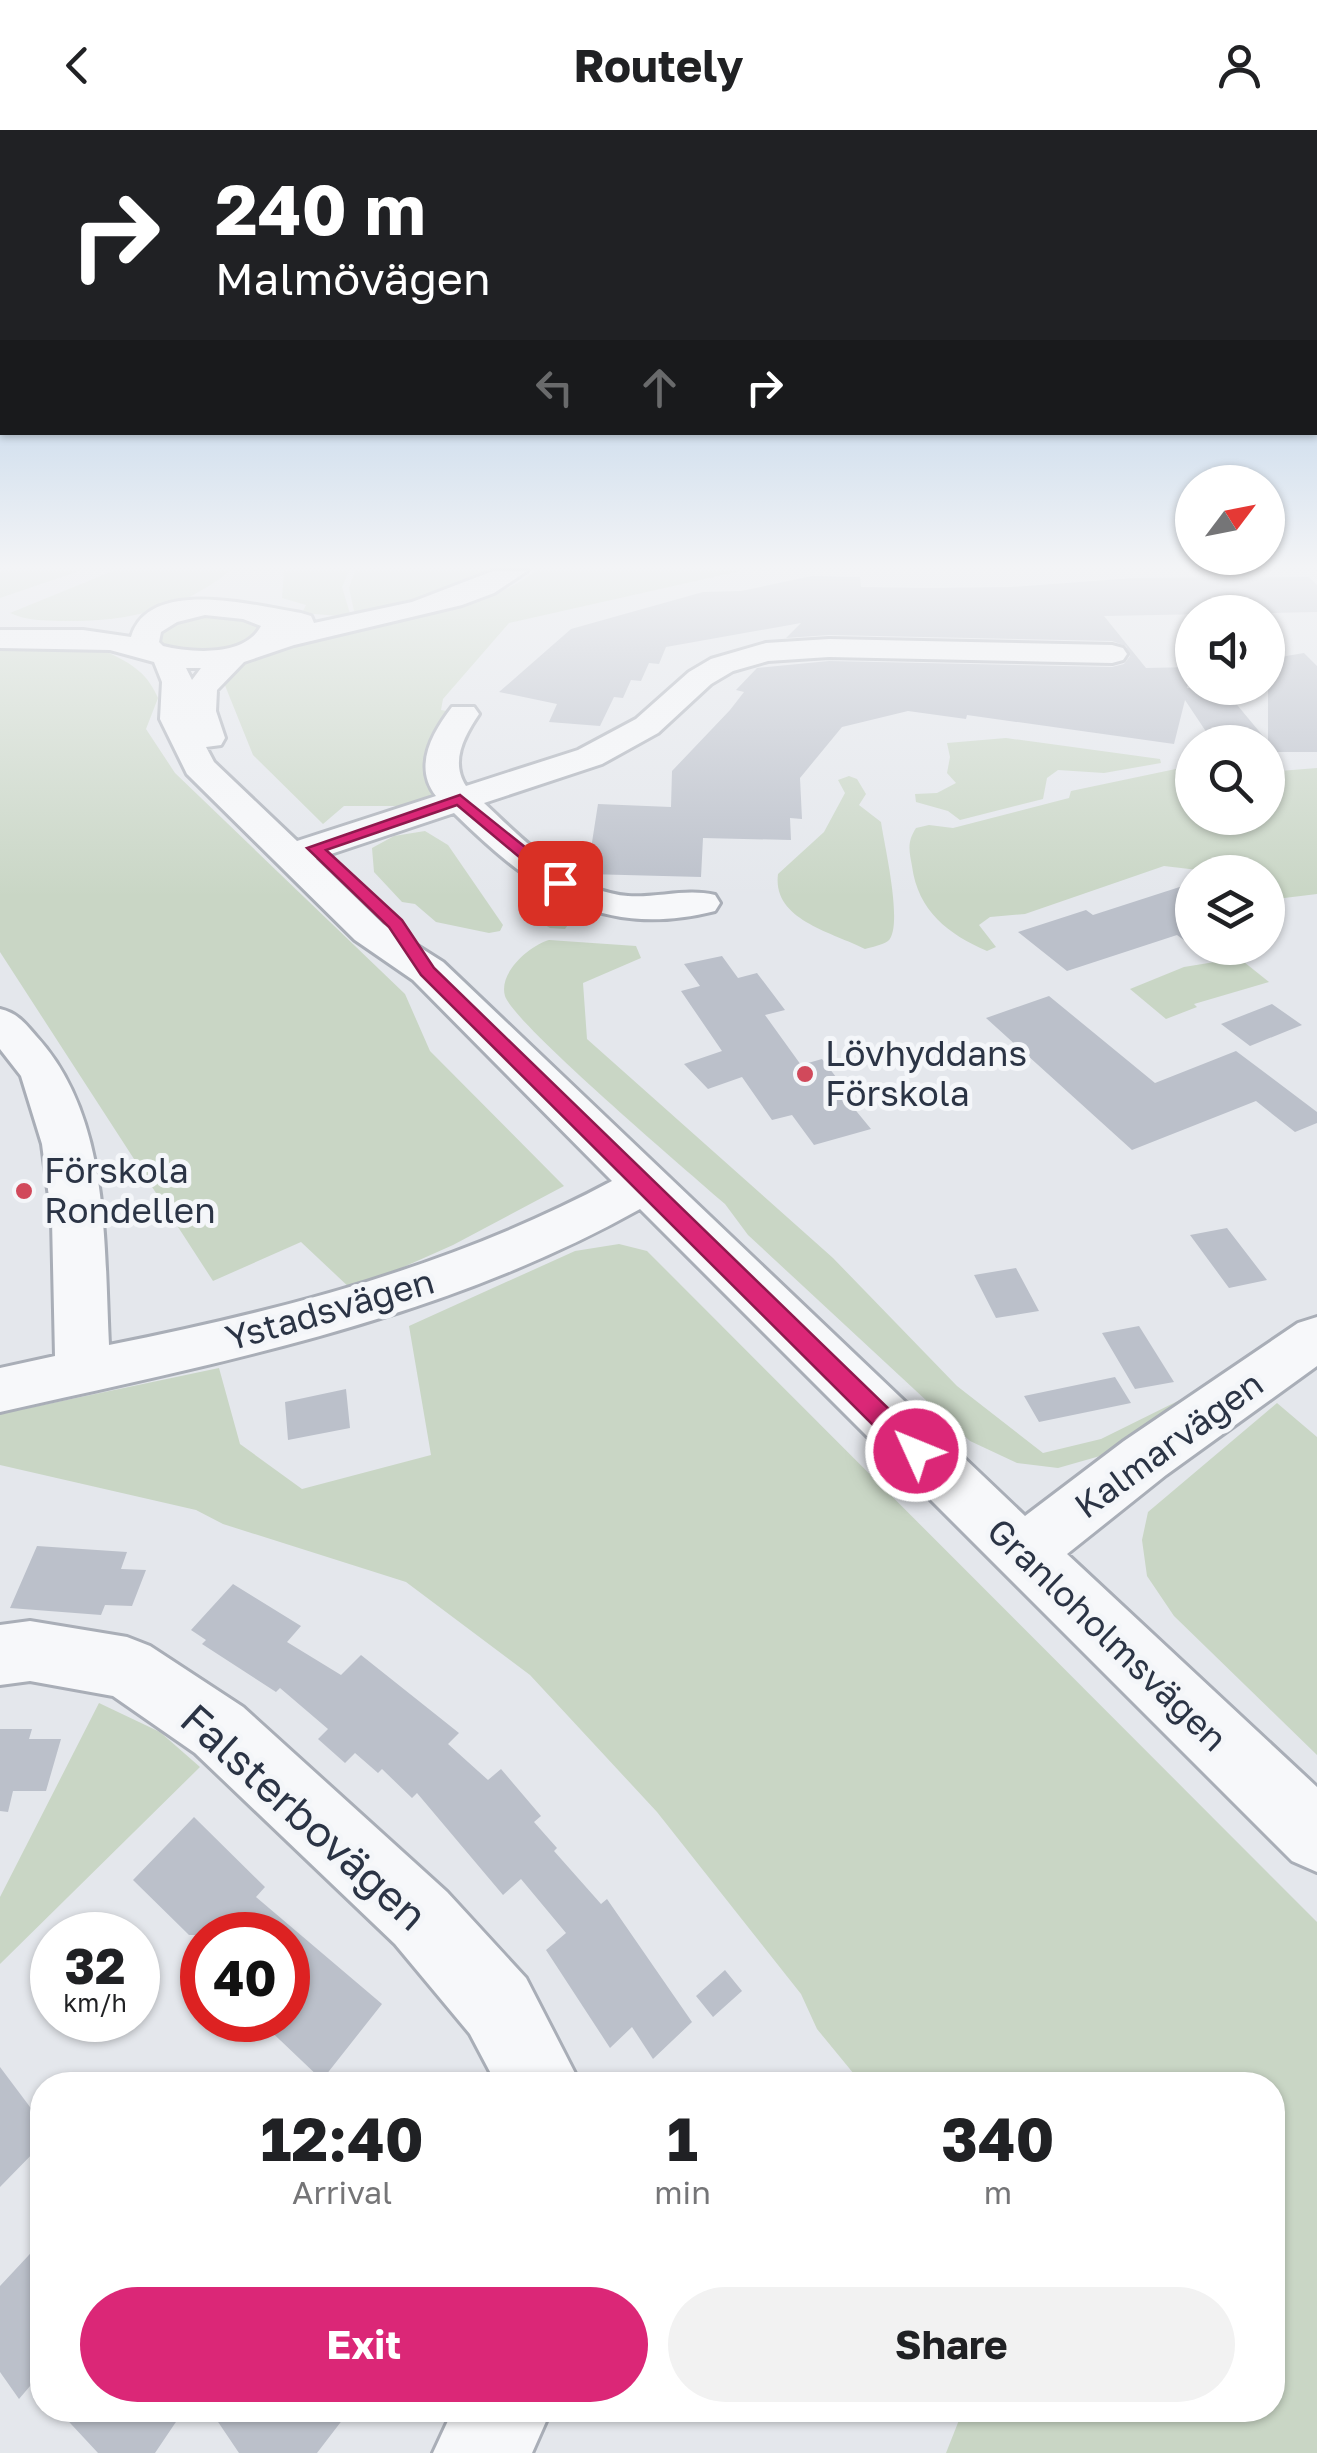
<!DOCTYPE html>
<meta charset="utf-8">
<style>
:root{--surface:#fff;--page:#f2f2f2;--text:#202124;--muted:#757577;--accent:#db2777}
body{margin:0;font-family:"Golos Text",sans-serif;background:var(--page);color:var(--text);height:100vh;display:flex;flex-direction:column;font-size:38px;white-space:nowrap}
*{box-sizing:border-box;margin:0}
p{font-size:32px;color:var(--muted)}
.icon{flex:none;width:55px;height:55px;fill:none;stroke:currentColor;stroke-width:2;stroke-linecap:round;stroke-linejoin:round}
.map{position:relative;flex:1;overflow:hidden}
.sheet{position:absolute;left:30px;top:1942px;width:1255px;height:350px;display:flex;flex-direction:column;background:var(--surface);border-radius:40px;box-shadow:0 2px 8px #0004}
.sheet>*{flex:none}
.banner{position:absolute;left:0px;top:0px;width:1318px;height:305px;box-shadow:0 2px 8px #0004;background:#202124;color:#fff;overflow:hidden}
.needle{width:65px;rotate:58deg}
.tools{position:absolute;left:1175px;top:335px;display:grid;gap:20px}
.tools a{display:grid;place-items:center;width:110px;height:110px;border-radius:50%;background:var(--surface);box-shadow:0 2px 8px #0004;font-size:50px}
.speed{position:absolute;left:30px;top:1782px;display:flex;gap:20px;font-size:50px;font-weight:700;text-align:center}
.speed>*{display:grid;place-content:center;width:130px;height:130px;border-radius:50%;background:var(--surface);box-shadow:0 2px 8px #0004;line-height:1}
.speed small{font-size:25px;font-weight:400}
.speed .limit{border:15px solid #d22;background:#fff;color:#111}
.pin{position:absolute;display:grid;place-items:center;width:85px;height:85px;color:#fff;margin:-42px;border-radius:20px;box-shadow:0 5px 15px #0006}
.me{position:absolute;width:110px;margin:-55px;rotate:314deg;stroke-linejoin:round;filter:drop-shadow(0 0 8px #0008)}
.turn{display:flex;align-items:center;gap:35px;height:210px;padding:0 50px;font-size:45px}
.turn .icon{width:130px;height:130px;stroke-width:2.5}
.turn b{display:block;font-size:70px;line-height:85px}
.lanes{display:flex;align-items:center;height:95px;padding:0 50px;background:#0003;justify-content:center;gap:50px;direction:ltr}
.lanes .off{opacity:.35}
.eta{display:flex;justify-content:space-evenly;align-items:center;height:170px;text-align:center}
.eta b{font-size:60px;font-weight:700;line-height:70px}
.cta{display:flex;gap:20px;margin-top:auto;padding:20px 50px}
.cta a{flex:1;height:115px;border-radius:60px;background:var(--accent);color:#fff;font-size:40px;font-weight:700;line-height:115px;text-align:center}
.cta a+a{background:var(--page);color:var(--text)}
header{display:flex;justify-content:space-between;align-items:center;height:130px;padding:0 50px;background:var(--surface);font-size:45px;font-weight:700}
.map>svg:first-child{display:block}
.green{fill:#c9d6c5}
.building{fill:#bbc0ca}
.lines{fill:none;stroke-linecap:round;stroke-linejoin:round}
.minor-casing{stroke:#a9aeb7;stroke-width:6}
.minor{fill:#f7f8fa;fill-rule:evenodd}
.route{fill:#db2777;stroke:#8e194d;stroke-width:2.5}
.poi-dot{fill:#d1495b;stroke:#f4f6f9;stroke-width:4}
.labels{text-anchor:middle;stroke-width:10;stroke-linejoin:round;paint-order:stroke}
.poi-label{font-size:35px;fill:#2b3445;stroke:#f4f6f9;text-anchor:start}
.street-label{font-size:35px;fill:#2b3445;stroke:#f4f6f9}
.near-street-label{font-size:42px;fill:#2b3445;stroke:#f4f6f9}
</style>
<header><svg class="icon" aria-label="back" viewBox="0 0 24 24"><path d="M15 5l-7 7 7 7"/></svg>Routely<svg class="icon" aria-label="person" viewBox="0 0 24 24"><circle cx="12" cy="8" r="4"/><path d="M4 21q1-7 8-7t8 7"/></svg></header>
<div class="map">
<svg width="1317" height="2323" viewBox="0 0 1317 2323">
<rect width="100%" height="100%" fill="#e4e7ec"/>
<path class="green" d="M 0,441 L 79,441 L 0,468 Z
M 113,441 L 229,441 C 182,481 123,492 62,491 C 43,490 27,491 10,483 Z
M 284,441 L 349,441 L 342,457 L 351,487 L 302,483 L 306,475 L 282,468 Z
M 355,441 L 506,441 L 467,460 L 365,483 L 354,481 L 349,458 Z
M 536,441 L 740,441 L 509,493 L 443,569 L 441,580 L 463,584 L 446,656 L 414,676 L 344,676 L 323,694 L 253,625 L 222,548 L 225,538 C 272,520 318,508 366,496 C 429,479 479,482 536,441 Z
M 218,480 L 264,494 L 254,511 L 213,524 L 160,517 L 157,498 L 166,492 Z
M 101,519 C 128,532 146,540 158,568 L 146,599 L 175,643 L 405,864 L 430,921 L 564,1056 L 453,1115 L 352,1160 L 301,1112 L 213,1151 L 0,822 L 0,521 Z
M 1006,608 L 1160,629 L 1161,633 L 1104,643 L 1058,640 L 1047,648 L 1043,669 L 960,690 L 948,681 L 916,672 L 915,664 L 937,663 L 956,653 L 947,643 L 950,627 L 947,613 Z
M 1190,636 L 1192,688 L 1268,688 L 1268,642 L 1317,638 L 1317,764 L 1268,770 L 1268,742 L 1215,742 L 1164,736 L 1025,784 L 990,787 L 979,795 L 996,817 L 987,821 C 948,804 918,781 912,736 C 909,720 907,712 916,698 L 929,695 L 953,698 L 1069,668 L 1071,661 Z
M 849,646 L 857,649 L 866,664 L 859,675 L 881,692 C 884,714 904,797 888,811 C 882,815 872,817 865,819 C 832,802 772,790 778,744 L 824,702 L 845,663 L 838,650 Z
M 425,701 L 448,715 L 503,795 L 500,801 L 489,803 L 436,792 L 415,774 L 402,772 L 374,742 L 372,718 L 394,706 Z
M 559,769 L 573,770 L 581,777 L 565,799 L 550,798 L 529,785 L 528,780 L 537,773 Z
M 549,810 L 636,816 L 641,828 L 583,853 L 587,909 L 833,1128 L 957,1256 L 1043,1323 L 1101,1309 L 1194,1263 L 1100,1326 L 1058,1338 L 1017,1333 L 970,1311 L 748,1105 L 725,1074 C 691,1044 514,894 505,866 C 498,842 531,815 549,810 Z
M 1239,828 L 1269,852 L 1194,874 L 1197,877 L 1166,889 L 1130,859 L 1184,837 Z
M 619,1114 L 647,1121 L 1317,1792 L 1317,2323 L 946,2323 L 963,2280 L 1272,2280 L 1272,1955 L 863,1955 L 817,1899 L 801,1864 L 657,1682 L 530,1545 L 406,1452 L 223,1394 L 196,1380 L 0,1335 L 0,1284 L 219,1238 L 240,1314 L 302,1359 L 431,1325 L 409,1196 L 575,1121 Z
M 1277,1273 L 1317,1307 L 1317,1625 L 1174,1486 L 1147,1446 L 1142,1410 L 1148,1382 Z
M 99,1573 L 160,1602 L 200,1637 L 0,1834 L 0,1767 Z"/>
<path class="building" d="M 812,446 L 860,447 L 861,457 L 928,458 L 1011,457 L 1134,448 L 1309,447 L 1317,455 L 1317,482 L 1104,486 L 1146,538 L 1192,537 L 1187,558 L 1223,558 L 1268,612 L 1268,529 L 1304,523 L 1317,536 L 1317,622 L 1268,622 L 1268,612 L 1213,612 L 1185,570 L 1174,614 L 967,585 L 966,589 L 908,581 L 842,597 L 800,648 L 802,689 L 790,688 L 791,710 L 703,708 L 701,747 L 587,744 L 598,674 L 671,677 L 672,641 L 730,580 L 744,562 L 736,560 L 757,538 L 829,531 L 1112,537 L 1124,534 L 1130,526 L 1126,516 L 1112,511 L 829,505 L 786,508 L 801,493 L 666,517 L 659,534 L 649,533 L 641,551 L 631,550 L 623,568 L 614,567 L 600,596 L 549,592 L 557,574 L 499,562 L 571,499 L 703,462 L 741,461 Z
M 1192,753 L 1192,816 L 1177,805 L 1067,841 L 1018,802 L 1086,780 L 1093,785 Z
M 722,826 L 738,848 L 757,843 L 785,880 L 765,885 L 801,935 L 822,929 L 854,970 L 848,971 L 871,999 L 814,1015 L 792,985 L 772,990 L 742,947 L 708,959 L 684,934 L 722,921 L 681,861 L 700,856 L 684,834 Z
M 1049,866 L 1155,953 L 1236,921 L 1317,982 L 1317,993 L 1295,1002 L 1256,971 L 1132,1020 L 986,888 Z
M 1272,874 L 1302,895 L 1250,916 L 1221,894 Z
M 1227,1098 L 1267,1150 L 1229,1158 L 1190,1105 Z
M 1016,1138 L 1039,1181 L 996,1188 L 974,1145 Z
M 1139,1196 L 1174,1252 L 1135,1259 L 1102,1203 Z
M 1115,1247 L 1131,1273 L 1039,1292 L 1024,1266 Z
M 346,1259 L 350,1298 L 288,1310 L 285,1272 Z
M 37,1416 L 127,1422 L 121,1439 L 146,1440 L 132,1476 L 105,1475 L 101,1485 L 10,1478 Z
M 233,1454 L 301,1496 L 287,1512 L 341,1545 L 361,1525 L 459,1603 L 448,1614 L 488,1650 L 501,1639 L 541,1686 L 534,1692 L 557,1718 L 554,1721 L 601,1774 L 607,1769 L 692,1892 L 653,1929 L 632,1897 L 610,1918 L 546,1820 L 566,1803 L 521,1749 L 503,1765 L 417,1663 L 412,1668 L 382,1639 L 378,1643 L 355,1623 L 345,1633 L 318,1609 L 328,1599 L 280,1558 L 276,1562 L 202,1514 L 206,1510 L 191,1500 Z
M 0,1599 L 32,1599 L 29,1609 L 61,1609 L 46,1661 L 13,1661 L 8,1682 L 0,1681 Z
M 194,1687 L 265,1757 L 256,1767 L 382,1874 L 322,1950 L 259,1890 L 288,1890 L 288,1805 L 189,1805 L 133,1750 Z
M 725,1840 L 742,1861 L 713,1887 L 696,1866 Z
M 0,1937 L 42,1993 L 42,2014 L 0,2057 Z
M 42,2111 L 42,2242 L 19,2269 L 0,2242 L 0,2156 Z
M 58,2280 L 184,2280 L 155,2323 L 98,2323 Z
M 210,2280 L 350,2280 L 317,2323 L 239,2323 Z"/>
<g class="lines">
<g class="minor-casing">
<path id="minor" d="M 493,441 L 527,441 L 494,463 L 462,475 L 294,515 L 244,532 L 217,560 L 216,581 L 225,608 L 221,615 L 206,617 L 214,632 L 297,711 L 436,666 C 413,637 432,603 452,577 L 474,577 L 479,584 C 464,606 450,632 466,656 L 578,620 L 636,589 L 689,542 L 711,529 L 766,513 L 829,509 L 1112,515 L 1123,518 L 1127,524 L 1123,530 L 1112,533 L 829,527 L 768,531 L 733,541 L 711,554 L 658,603 L 602,634 L 484,673 C 521,708 575,763 628,766 C 657,768 687,758 715,765 L 720,773 L 715,781 C 599,810 533,760 454,683 L 316,729 L 383,794 L 443,832 L 1025,1386 L 1124,1311 L 1298,1193 L 1317,1187 L 1317,1236 L 1166,1345 L 1067,1424 L 1317,1657 L 1317,1742 L 1292,1731 L 640,1079 C 440,1191 221,1232 0,1282 L 0,1238 L 55,1226 L 52,1090 L 42,1014 L 21,946 L 0,919 L 0,879 C 17,883 24,892 36,906 C 110,986 104,1113 109,1215 C 285,1180 453,1136 612,1051 L 413,850 L 355,810 L 187,644 L 160,589 L 162,552 L 154,532 L 110,520 L 0,518 L 0,500 L 83,500 L 131,507 C 149,445 259,477 301,483 L 311,486 L 314,493 L 412,472 ZM 205,485 L 243,489 L 261,496 C 245,527 192,523 163,516 L 159,512 L 161,502 L 177,492 ZM 186,538 L 201,538 L 192,550 Z
M 30,1491 L 127,1507 L 150,1516 L 243,1577 L 447,1762 L 526,1848 L 581,1955 L 497,1955 L 470,1904 L 395,1814 L 195,1623 L 113,1566 L 30,1551 L 0,1555 L 0,1495 Z
M 453,2280 L 551,2280 L 532,2323 L 433,2323 Z"/>
</g>
<use href="#minor" class="minor"/>
</g>
<linearGradient id="sky" x2="0" y2="1"><stop stop-color="#8bb4dd"/><stop offset="0.57" stop-color="#f3f4f6"/><stop offset="1" stop-color="#f3f4f6" stop-opacity="0"/></linearGradient>
<rect width="1317" height="767" fill="url(#sky)"/>
<path class="route" d="M 460,665 L 565,749 L 565,756 L 554,756 L 457,675 L 326,720 L 402,790 L 434,838 L 925,1314 L 929,1321 L 925,1329 L 916,1332 L 907,1329 L 421,845 L 389,797 L 307,718 Z"/>
<g class="poi-dot">
<circle cx="805" cy="944" r="10"/>
<circle cx="24" cy="1061" r="10"/>
</g>
<g class="labels">
<g class="poi-label">
<text x="825" y="936">Lövhyddans<tspan x="825" dy="40">Förskola</tspan></text>
<text x="44" y="1053">Förskola<tspan x="44" dy="40">Rondellen</tspan></text>
</g>
<g class="street-label">
<text transform="translate(330 1180) rotate(-16)" y="12">Ystadsvägen</text>
<text transform="translate(1169 1315) rotate(-36)" y="12">Kalmarvägen</text>
<text transform="translate(1107 1505) rotate(44)" y="12">Granloholmsvägen</text>
</g>
<g class="near-street-label">
<text transform="translate(304 1687) rotate(42)" y="15">Falsterbovägen</text>
</g>
</g>
</svg>
<div class="tools">
<a><svg class="needle" viewBox="-14 -14 28 28"><path d="M0-13l5 13h-10z" fill="#e53935"/><path d="M0 13l5-13h-10z" fill="#757577"/></svg></a>
<a><svg class="icon" aria-label="sound" viewBox="0 0 24 24"><path d="M4 9h4l5-4v14l-5-4H4zM17 9q2 3 0 6"/></svg></a>
<a><svg class="icon" aria-label="search" viewBox="0 0 24 24"><circle cx="10" cy="10" r="6"/><path d="M15 15l6 6"/></svg></a>
<a><svg class="icon" aria-label="layers" viewBox="0 0 24 24"><path d="M12 4l9 5-9 5-9-5zM3 14l9 5 9-5"/></svg></a>
</div>
<div class="speed"><div>32<small>km/h</small></div><div class="limit">40</div></div>
<div class="pin" style="left:560px;top:753px;background:#d93025"><svg class="icon" aria-label="arrive" viewBox="0 0 24 24"><path d="M6 21V4h12l-3 4 3 4H6"/></svg></div>
<svg class="me" style="left:916px;top:1321px" viewBox="-20 -20 40 40"><circle r="17" fill="#db2777" stroke="#fff" stroke-width="3"/><path d="M0-11L8 9 0 5-8 9z" fill="#fff"/></svg>
<div class="banner">
<div class="turn"><svg class="icon" aria-label="right" viewBox="0 0 24 24"><path d="M7 20v-9h11M14 6l5 5-5 5"/></svg><div><b>240 m</b>Malmövägen</div></div>
<div class="lanes"><svg class="icon off" aria-label="left" viewBox="0 0 24 24"><path d="M17 20v-9H6M10 6l-5 5 5 5"/></svg><svg class="icon off" aria-label="ahead" viewBox="0 0 24 24"><path d="M12 20V5M6 11l6-6 6 6"/></svg><svg class="icon" aria-label="right" viewBox="0 0 24 24"><path d="M7 20v-9h11M14 6l5 5-5 5"/></svg></div>
</div>
<section class="sheet">
<div class="eta">
<div><b>12:40</b><p>Arrival</p></div>
<div><b>1</b><p>min</p></div>
<div><b>340</b><p>m</p></div>
</div>
<div class="cta"><a>Exit</a><a>Share</a></div>
</section>
</div>
